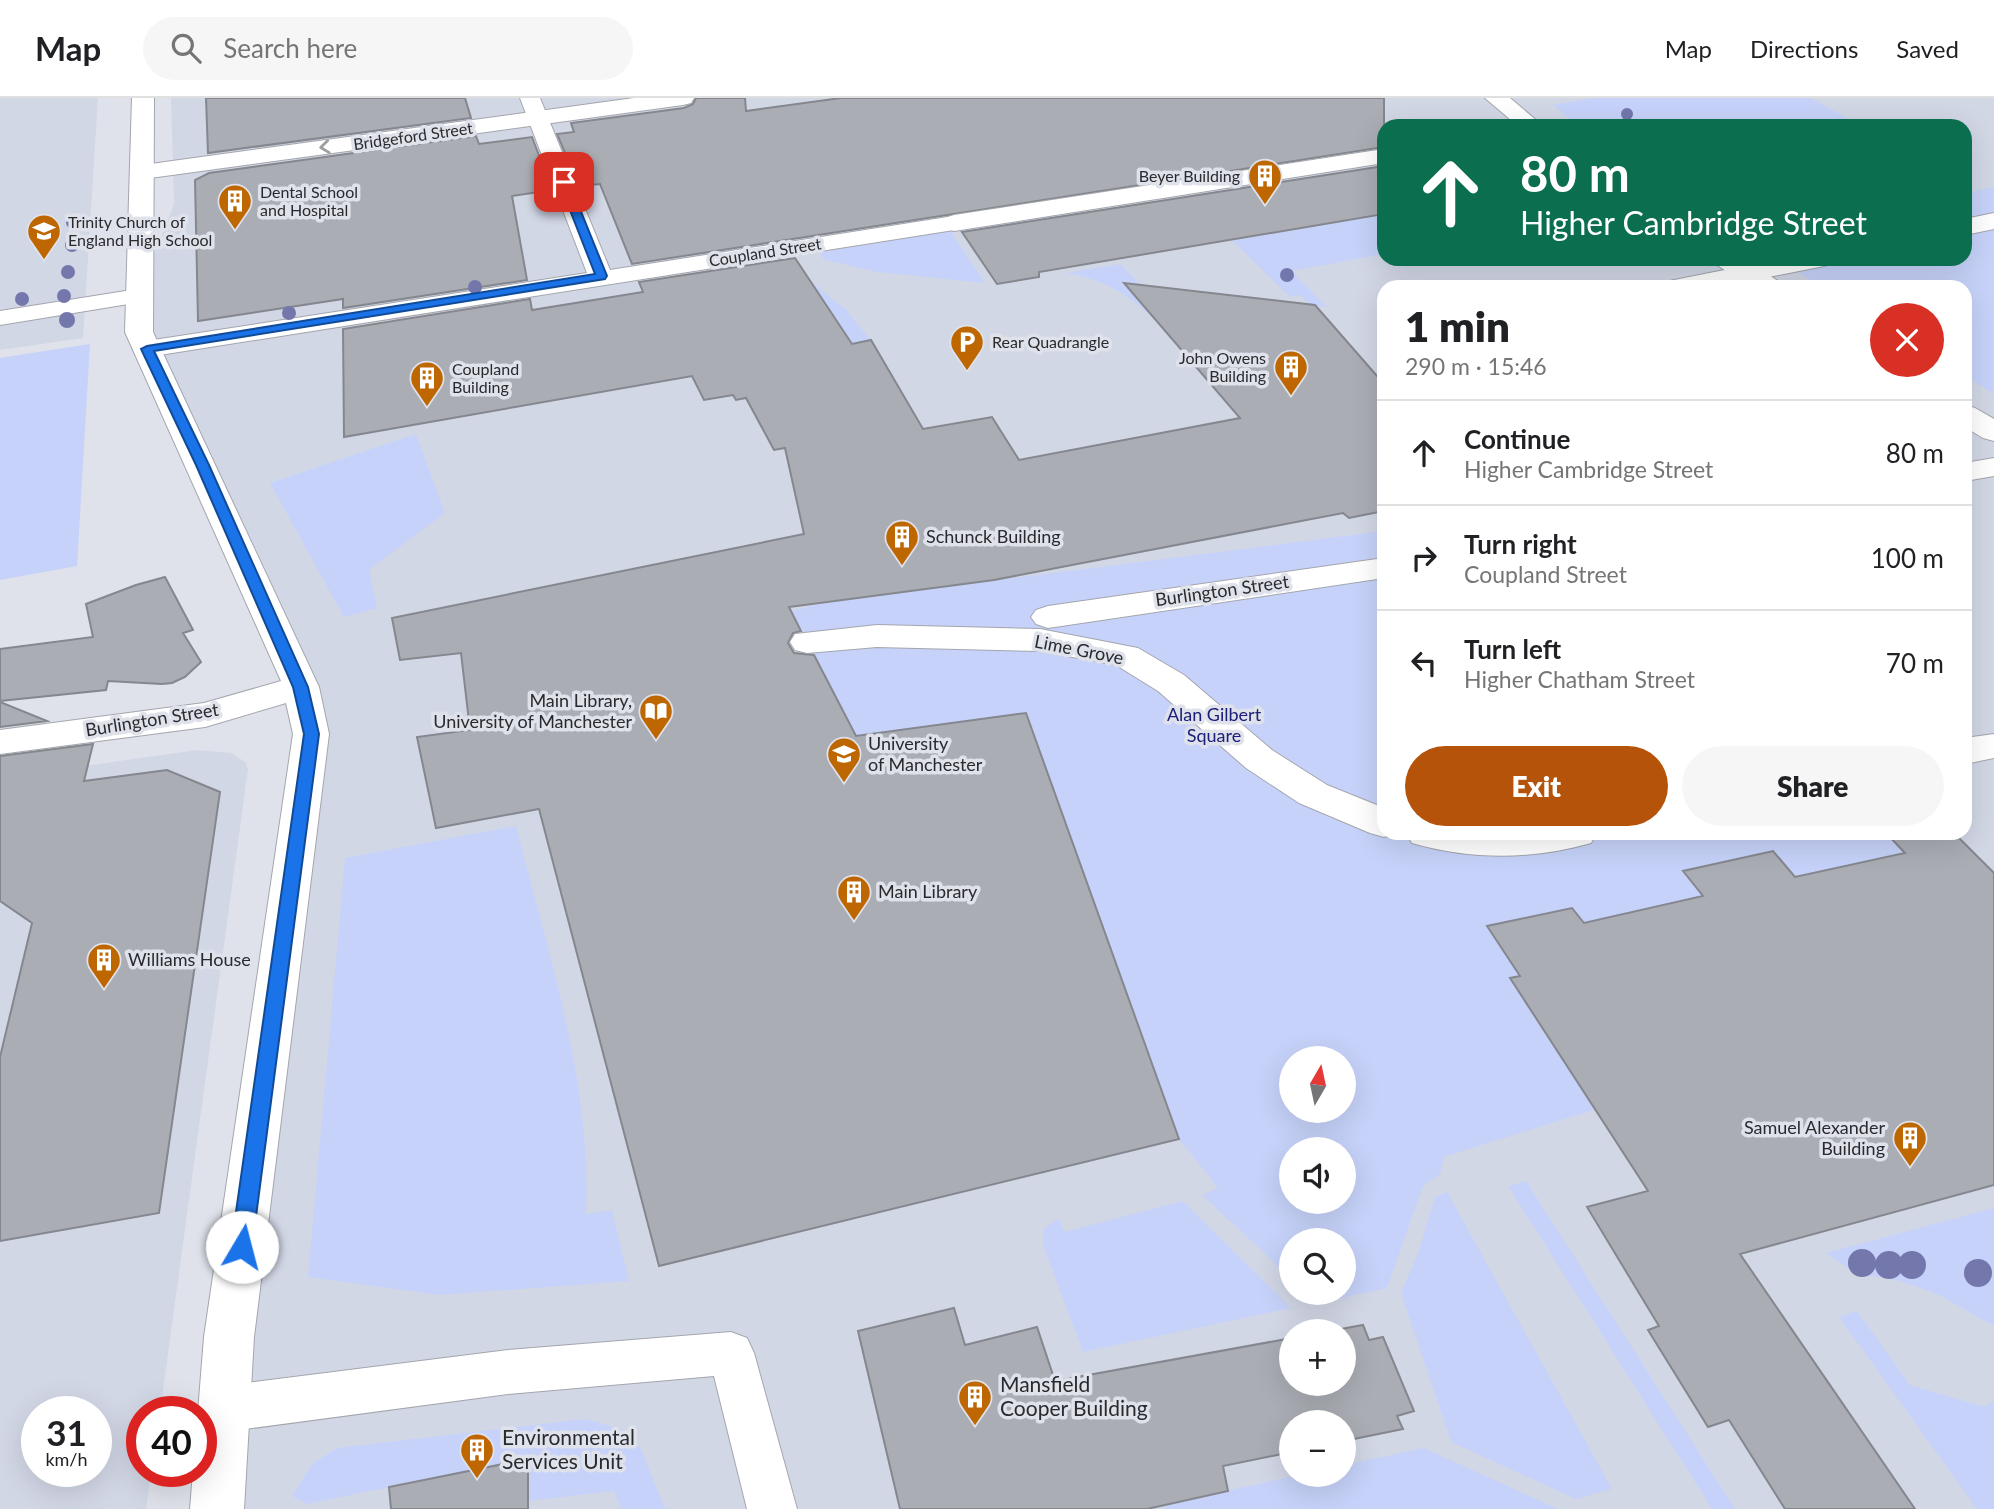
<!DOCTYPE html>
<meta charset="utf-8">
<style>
:root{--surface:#fff;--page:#f6f6f6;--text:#202124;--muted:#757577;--line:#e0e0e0;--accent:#b45309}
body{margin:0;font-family:Lato,sans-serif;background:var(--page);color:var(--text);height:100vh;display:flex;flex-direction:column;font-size:26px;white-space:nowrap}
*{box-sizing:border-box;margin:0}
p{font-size:23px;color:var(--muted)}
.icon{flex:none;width:38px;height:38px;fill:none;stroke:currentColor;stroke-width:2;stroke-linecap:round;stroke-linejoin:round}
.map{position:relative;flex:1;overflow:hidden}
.details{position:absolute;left:1377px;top:182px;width:595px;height:560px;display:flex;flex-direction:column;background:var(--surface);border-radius:21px;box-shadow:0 7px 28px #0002}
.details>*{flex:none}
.guide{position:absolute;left:1377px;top:21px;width:595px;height:147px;border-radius:21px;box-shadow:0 7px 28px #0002;background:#0b6e4f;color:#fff;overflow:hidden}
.needle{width:46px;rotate:9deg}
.fabs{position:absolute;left:1279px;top:948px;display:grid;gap:14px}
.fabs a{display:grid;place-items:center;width:77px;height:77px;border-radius:50%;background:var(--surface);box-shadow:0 7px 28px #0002;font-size:35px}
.speed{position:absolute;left:21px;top:1298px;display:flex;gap:14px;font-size:35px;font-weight:700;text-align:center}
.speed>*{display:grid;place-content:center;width:91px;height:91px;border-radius:50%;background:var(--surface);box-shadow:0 7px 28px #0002;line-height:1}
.speed small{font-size:18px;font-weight:400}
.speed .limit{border:10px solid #d22;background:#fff;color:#111}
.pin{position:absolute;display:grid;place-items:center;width:60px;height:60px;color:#fff;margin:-30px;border-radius:14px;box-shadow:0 4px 10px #0006}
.me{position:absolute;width:77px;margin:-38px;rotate:8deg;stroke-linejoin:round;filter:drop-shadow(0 0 5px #0008)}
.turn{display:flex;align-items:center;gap:24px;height:147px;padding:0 28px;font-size:32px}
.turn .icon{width:91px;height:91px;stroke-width:2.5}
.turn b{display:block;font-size:49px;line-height:60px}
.round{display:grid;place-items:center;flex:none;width:74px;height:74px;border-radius:37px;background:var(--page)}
.headline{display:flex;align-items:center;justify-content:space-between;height:119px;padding:0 28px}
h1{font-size:42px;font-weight:800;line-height:52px}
.button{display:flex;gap:14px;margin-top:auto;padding:14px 28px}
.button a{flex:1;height:80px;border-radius:42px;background:var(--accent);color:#fff;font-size:28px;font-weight:800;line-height:80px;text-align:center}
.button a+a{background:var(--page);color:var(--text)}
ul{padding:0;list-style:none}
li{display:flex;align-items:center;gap:21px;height:105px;padding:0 28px;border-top:2px solid var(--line)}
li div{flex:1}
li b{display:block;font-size:26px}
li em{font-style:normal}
header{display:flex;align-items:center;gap:42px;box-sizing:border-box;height:98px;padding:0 35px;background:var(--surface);border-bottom:2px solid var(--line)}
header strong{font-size:33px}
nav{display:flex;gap:38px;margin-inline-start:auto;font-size:24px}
.search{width:490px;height:63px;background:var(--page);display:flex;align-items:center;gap:18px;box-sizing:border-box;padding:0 24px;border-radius:38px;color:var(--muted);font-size:26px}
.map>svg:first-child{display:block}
.built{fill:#d2d7e6;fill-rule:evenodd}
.green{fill:#c6d2f9;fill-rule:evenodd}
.building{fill:#abadb5;stroke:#85878e;stroke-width:2}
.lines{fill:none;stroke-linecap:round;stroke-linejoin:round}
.service-casing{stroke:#a4a6ae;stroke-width:2}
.pedestrian-casing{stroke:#a4a6ae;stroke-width:2}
.minor-casing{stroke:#a4a6ae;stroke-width:2}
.tertiary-casing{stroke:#a4a6ae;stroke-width:2}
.secondary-casing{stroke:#a4a6ae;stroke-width:2}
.service{fill:#fff;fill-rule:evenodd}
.pedestrian{fill:#fff;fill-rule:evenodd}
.minor{fill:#fff;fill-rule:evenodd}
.tertiary{fill:#fff;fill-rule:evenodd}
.secondary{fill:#fff;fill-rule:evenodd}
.tree{fill:#7477ac}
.oneway{stroke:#9f9fa0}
.route{fill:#1a73e8;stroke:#114b97;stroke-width:2}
.labels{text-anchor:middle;stroke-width:7;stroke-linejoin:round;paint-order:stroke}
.far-street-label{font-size:16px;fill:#292a2d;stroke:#dfe2ea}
.far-poi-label{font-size:16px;fill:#292a2d;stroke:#dfe2ea;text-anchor:start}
.poi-label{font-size:18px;fill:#292a2d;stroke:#dfe2ea;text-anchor:start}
.street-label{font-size:18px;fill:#292a2d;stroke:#dfe2ea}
.park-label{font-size:18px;fill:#1c207a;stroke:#dfe2ea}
.near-poi-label{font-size:21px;fill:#292a2d;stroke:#dfe2ea;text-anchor:start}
</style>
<header>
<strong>Map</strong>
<div class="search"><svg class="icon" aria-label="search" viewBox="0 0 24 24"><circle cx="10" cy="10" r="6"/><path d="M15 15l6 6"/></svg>Search here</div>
<nav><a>Map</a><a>Directions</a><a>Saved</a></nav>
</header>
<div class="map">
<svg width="1994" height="1411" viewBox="0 0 1994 1411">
<rect width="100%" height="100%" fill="#dfe2ea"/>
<path class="built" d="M 0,0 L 98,0 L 83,240 L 0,252 Z
M 171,0 L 1994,0 L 1994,1411 L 217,1411 L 311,636 L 202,367 L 138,198 L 174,106 ZM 1384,28 L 1965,28 L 1965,161 L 1384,161 ZM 1384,189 L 1965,189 L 1965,735 L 1384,735 ZM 1292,961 L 1344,961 L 1344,1013 L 1292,1013 ZM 1292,1052 L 1344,1052 L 1344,1104 L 1292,1104 ZM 1292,1143 L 1344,1143 L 1344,1195 L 1292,1195 ZM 1292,1234 L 1344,1234 L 1344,1286 L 1292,1286 ZM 1292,1325 L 1344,1325 L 1344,1377 L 1292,1377 Z
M 197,652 L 231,655 L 245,664 L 248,671 L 160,1314 L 142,1314 L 142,1374 L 151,1374 L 146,1411 L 0,1411 L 0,680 ZM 37,1314 L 96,1314 L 96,1374 L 37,1374 Z"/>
<path class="green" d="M 1593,0 L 1810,0 L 1862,28 L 1577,28 L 1553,7 Z
M 1994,89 L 1994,296 L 1965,278 L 1965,189 L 1822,189 L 1777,161 L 1965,161 L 1965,95 Z
M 1384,116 L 1384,156 L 1291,173 L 1327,209 L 1310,207 L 1300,197 L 1290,199 L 1232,142 Z
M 950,132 L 985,185 L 877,174 L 825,162 L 817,153 Z
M 1120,166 L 1180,228 L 1162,230 C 1135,200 1106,181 1066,175 Z
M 810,183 L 845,211 L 871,242 L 852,246 Z
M 90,246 L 77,468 L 0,482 L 0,260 Z
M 416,336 L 445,415 L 369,472 L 377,510 L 344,519 L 270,385 Z
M 1384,433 L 1384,735 L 1900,735 L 1889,738 L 1905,755 L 1795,779 L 1773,753 L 1683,772 L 1703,798 L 1584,825 L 1572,810 L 1487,828 L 1520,878 L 1511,881 L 1596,1011 L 1444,1059 L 1440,1076 L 1423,1088 L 1387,1190 L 1318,1205 L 1308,1195 L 1344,1195 L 1344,1143 L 1292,1143 L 1291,1180 L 1202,1097 L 1218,1090 L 1179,1041 L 1027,615 L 856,638 L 792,513 L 826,504 ZM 1292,961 L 1344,961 L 1344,1013 L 1292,1013 ZM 1292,1052 L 1344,1052 L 1344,1104 L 1292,1104 Z
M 516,728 C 548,855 592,984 586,1116 L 612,1112 L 629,1183 L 439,1197 L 308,1179 L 345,760 Z
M 1526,1083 L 1735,1411 L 1712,1411 L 1508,1088 Z
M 1447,1094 L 1612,1391 L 1576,1401 L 1451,1344 L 1401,1195 L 1418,1155 L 1435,1099 Z
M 1183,1103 L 1291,1210 L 1083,1254 L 1043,1147 L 1043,1131 L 1059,1120 L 1064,1134 Z
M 1994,1110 L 1994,1228 L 1939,1197 L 1915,1188 L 1888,1180 L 1858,1177 L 1826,1155 Z
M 1857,1213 L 1910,1287 L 1984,1309 L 1994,1303 L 1994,1411 L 1977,1411 L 1839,1219 Z
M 585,1321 L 621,1331 L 641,1351 L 665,1411 L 621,1411 L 614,1393 L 528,1403 L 527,1361 L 307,1406 L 292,1398 L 312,1366 L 337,1350 Z
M 1424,1350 L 1558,1411 L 1163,1411 L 1172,1405 L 1299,1377 L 1344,1377 L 1344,1367 Z"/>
<path class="building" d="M 206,0 L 465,0 L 471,20 L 208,55 Z
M 696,0 L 745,0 L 746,13 L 841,0 L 1384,0 L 1384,49 L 632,166 L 600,86 L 579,88 L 557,36 L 574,34 L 571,25 L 684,10 L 693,6 Z
M 476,38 L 479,46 L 532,39 L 552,92 L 512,98 L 527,182 L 343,210 L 343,201 L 198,223 L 195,82 L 209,75 Z
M 1384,68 L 1384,116 L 1039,174 L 1039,179 L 997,186 L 962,134 Z
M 795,160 L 852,246 L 871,242 L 923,331 L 992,319 L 1019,362 L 1240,320 L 1124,185 L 1315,207 L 1384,286 L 1384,413 L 1349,420 L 1343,415 L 994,482 L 789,509 L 801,533 L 793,535 L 788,545 L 794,555 L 814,557 L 856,638 L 1026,615 L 1179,1041 L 659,1168 L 539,711 L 436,730 L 417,639 L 470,632 L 461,555 L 400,562 L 392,520 L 804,436 L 785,350 L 774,352 L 746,300 L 736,302 L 733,297 L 704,302 L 692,278 L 344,339 L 343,231 L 530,201 L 532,212 L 643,194 L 639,184 Z
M 165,479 L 193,532 L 183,535 L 201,564 L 185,579 L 172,585 L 162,586 L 108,583 L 106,592 L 0,603 L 0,551 L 93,539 L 86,506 L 136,487 Z
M 0,604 L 47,623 L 0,629 Z
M 93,646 L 84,683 L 167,672 L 220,694 L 159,1115 L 0,1143 L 0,959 L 32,825 L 0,803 L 0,658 Z
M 1886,735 L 1954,735 L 1994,775 L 1994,1087 L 1740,1156 L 1915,1411 L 1785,1411 L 1729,1322 L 1708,1329 L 1648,1232 L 1659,1228 L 1587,1109 L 1648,1093 L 1510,880 L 1520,878 L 1487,828 L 1572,810 L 1584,825 L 1703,798 L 1683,773 L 1773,753 L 1795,779 L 1905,755 Z
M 954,1210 L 965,1247 L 1037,1229 L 1055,1283 L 1292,1240 L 1292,1286 L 1344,1286 L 1344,1234 L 1325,1234 L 1363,1227 L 1369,1242 L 1383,1239 L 1414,1313 L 1397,1318 L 1403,1331 L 1344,1343 L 1344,1325 L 1292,1325 L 1292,1354 L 1223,1368 L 1228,1393 L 1147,1411 L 900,1411 L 858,1233 Z
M 528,1361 L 528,1411 L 391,1411 L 389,1389 Z"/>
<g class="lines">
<g class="service-casing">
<path id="service" d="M 520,0 L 540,0 L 610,172 L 954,118 L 962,120 L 965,125 L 962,130 L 954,132 L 147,259 L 138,256 L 134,251 L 138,246 L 147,243 L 587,175 Z
M 138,191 L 147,193 L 150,198 L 147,203 L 0,227 L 0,213 Z
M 731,1234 L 747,1240 L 754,1255 L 797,1411 L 747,1411 L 714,1278 L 508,1296 L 223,1334 L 206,1327 L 199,1311 L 206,1295 L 223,1288 L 508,1252 Z"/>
</g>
<g class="pedestrian-casing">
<path id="pedestrian" d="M 634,0 L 694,0 L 691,5 L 683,7 L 143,81 L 135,79 L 131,74 L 135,69 L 143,67 Z
M 1384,51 L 1384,65 L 954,133 L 945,130 L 941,125 L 945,120 L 954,117 Z
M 1994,115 L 1994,131 L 1965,137 L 1965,121 Z
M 1780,161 L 1832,161 L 1828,167 L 1819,169 L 1719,189 L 1666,189 L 1670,183 L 1679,181 Z
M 1384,460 L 1384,480 L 1048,530 L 1036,526 L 1031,519 L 1036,512 L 1048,508 Z
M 877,527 L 1040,531 L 1138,550 L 1184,577 L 1272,652 L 1327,687 L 1384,710 L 1384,735 L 1397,735 L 1384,739 L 1370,735 L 1299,705 L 1246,670 L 1158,593 L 1116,567 L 1040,553 L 877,549 L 807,555 L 795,552 L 790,544 L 795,536 Z
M 1994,636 L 1994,660 L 1965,666 L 1965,640 Z
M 1406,735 L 1597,735 L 1591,745 C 1533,762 1470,762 1412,745 Z"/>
</g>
<g class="minor-casing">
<path id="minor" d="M 1994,360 L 1994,378 L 1965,383 L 1965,365 Z"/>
</g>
<g class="tertiary-casing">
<path id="tertiary" d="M 132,0 L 154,0 L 153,234 L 319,589 L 329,636 L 254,1239 L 244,1411 L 190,1411 L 193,1374 L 201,1374 L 201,1314 L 198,1314 L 204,1239 L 293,636 L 286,605 L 205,629 L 0,656 L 0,632 L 204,605 L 281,583 L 125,234 Z"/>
</g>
<g class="secondary-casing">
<path id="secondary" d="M 1485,0 L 1510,0 L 1543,28 L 1518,28 Z
M 1713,161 L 1744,161 L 1778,183 L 1782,189 L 1751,189 L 1717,167 Z
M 1965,307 L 1975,310 L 1994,321 L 1994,343 L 1983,340 L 1965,329 Z"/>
</g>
<use href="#service" class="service"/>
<use href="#pedestrian" class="pedestrian"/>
<use href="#minor" class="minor"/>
<use href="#tertiary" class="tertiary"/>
<use href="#secondary" class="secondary"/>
</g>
<g class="tree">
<circle cx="1627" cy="16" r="6"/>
<circle cx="73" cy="124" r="7"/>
<circle cx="72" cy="147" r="7"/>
<circle cx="68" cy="174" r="7"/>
<circle cx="1287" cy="177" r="7"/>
<circle cx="475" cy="189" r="7"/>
<circle cx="64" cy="198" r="7"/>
<circle cx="22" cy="201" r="7"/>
<circle cx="289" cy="215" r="7"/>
<circle cx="67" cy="222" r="8"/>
<circle cx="1862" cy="1165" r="14"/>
<circle cx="1889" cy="1167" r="14"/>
<circle cx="1912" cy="1167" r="14"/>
<circle cx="1978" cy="1175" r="14"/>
</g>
<defs><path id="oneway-chevron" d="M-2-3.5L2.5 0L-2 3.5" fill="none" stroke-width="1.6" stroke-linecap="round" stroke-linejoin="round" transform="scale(1.75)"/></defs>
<use class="oneway" href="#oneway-chevron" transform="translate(325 49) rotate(173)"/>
<path class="route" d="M 564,81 L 569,84 L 607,178 L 605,181 L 154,253 L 209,367 L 308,589 L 319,636 L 252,1149 L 249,1156 L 242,1158 L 234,1156 L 231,1149 L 304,636 L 293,589 L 196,367 L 141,251 L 147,248 L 595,176 L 559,84 Z"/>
<defs>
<g id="building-pin" transform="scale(1.75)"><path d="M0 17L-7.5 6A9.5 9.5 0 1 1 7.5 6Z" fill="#be6600" stroke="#dfe2ea"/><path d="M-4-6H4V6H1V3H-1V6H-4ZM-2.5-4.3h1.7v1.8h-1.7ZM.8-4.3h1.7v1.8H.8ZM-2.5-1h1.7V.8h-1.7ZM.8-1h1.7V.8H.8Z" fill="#fff"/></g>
<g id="school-pin" transform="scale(1.75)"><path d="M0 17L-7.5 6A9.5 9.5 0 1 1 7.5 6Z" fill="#be6600" stroke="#dfe2ea"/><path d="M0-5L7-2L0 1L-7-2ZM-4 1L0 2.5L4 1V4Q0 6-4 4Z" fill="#fff"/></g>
<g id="parking-pin" transform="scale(1.75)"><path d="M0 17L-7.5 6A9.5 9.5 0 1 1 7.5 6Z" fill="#be6600" stroke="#dfe2ea"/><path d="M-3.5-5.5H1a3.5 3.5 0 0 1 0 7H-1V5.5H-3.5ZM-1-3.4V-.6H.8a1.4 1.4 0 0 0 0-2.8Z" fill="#fff"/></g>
<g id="library-pin" transform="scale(1.75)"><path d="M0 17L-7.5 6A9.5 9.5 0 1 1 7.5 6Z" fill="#be6600" stroke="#dfe2ea"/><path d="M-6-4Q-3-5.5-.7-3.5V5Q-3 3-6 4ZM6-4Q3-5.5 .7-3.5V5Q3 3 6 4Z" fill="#fff"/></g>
<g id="university-pin" transform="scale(1.75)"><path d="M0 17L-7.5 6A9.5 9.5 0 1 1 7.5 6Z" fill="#be6600" stroke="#dfe2ea"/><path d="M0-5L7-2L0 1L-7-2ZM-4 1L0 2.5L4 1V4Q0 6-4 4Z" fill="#fff"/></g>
</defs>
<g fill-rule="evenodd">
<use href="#building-pin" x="1265" y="78"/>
<use href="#building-pin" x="235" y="103"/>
<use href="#school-pin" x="44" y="133"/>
<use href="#parking-pin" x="967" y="244"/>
<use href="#building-pin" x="1291" y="269"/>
<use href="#building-pin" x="427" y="280"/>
<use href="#building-pin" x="902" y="439"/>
<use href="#library-pin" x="656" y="613"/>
<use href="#university-pin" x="844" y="656"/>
<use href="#building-pin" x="854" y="794"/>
<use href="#building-pin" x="104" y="862"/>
<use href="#building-pin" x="1910" y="1040"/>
<use href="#building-pin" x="975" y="1299"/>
<use href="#building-pin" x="477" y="1352"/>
</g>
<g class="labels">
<g class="far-street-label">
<text transform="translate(413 38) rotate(-8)" y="6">Bridgeford Street</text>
<text transform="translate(765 154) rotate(-9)" y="6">Coupland Street</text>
</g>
<g class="far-poi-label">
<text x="1240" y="84" text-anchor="end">Beyer Building</text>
<text x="260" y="100">Dental School<tspan x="260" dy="18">and Hospital</tspan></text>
<text x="68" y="130">Trinity Church of<tspan x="68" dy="18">England High School</tspan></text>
<text x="992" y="250">Rear Quadrangle</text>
<text x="1266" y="266" text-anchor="end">John Owens<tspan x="1266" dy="18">Building</tspan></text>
<text x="452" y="277">Coupland<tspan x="452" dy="18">Building</tspan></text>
</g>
<g class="poi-label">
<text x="926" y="445">Schunck Building</text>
<text x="632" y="609" text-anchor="end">Main Library,<tspan x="632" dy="21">University of Manchester</tspan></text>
<text x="868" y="652">University<tspan x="868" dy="21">of Manchester</tspan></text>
<text x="878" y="800">Main Library</text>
<text x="128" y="868">Williams House</text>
<text x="1885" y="1036" text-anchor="end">Samuel Alexander<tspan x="1885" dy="21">Building</tspan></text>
</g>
<g class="street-label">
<text transform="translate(1222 493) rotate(-8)" y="6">Burlington Street</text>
<text transform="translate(1079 552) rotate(11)" y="6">Lime Grove</text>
<text transform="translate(152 622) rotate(-9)" y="6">Burlington Street</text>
</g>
<g class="park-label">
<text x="1214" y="623">Alan Gilbert<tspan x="1214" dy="21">Square</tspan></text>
</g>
<g class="near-poi-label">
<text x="1000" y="1294">Mansfield<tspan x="1000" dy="24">Cooper Building</tspan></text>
<text x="502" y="1347">Environmental<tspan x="502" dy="24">Services Unit</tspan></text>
</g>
</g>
</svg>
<div class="fabs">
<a><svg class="needle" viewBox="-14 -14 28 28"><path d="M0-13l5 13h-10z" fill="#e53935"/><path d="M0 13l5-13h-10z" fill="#757577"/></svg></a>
<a><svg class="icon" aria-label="sound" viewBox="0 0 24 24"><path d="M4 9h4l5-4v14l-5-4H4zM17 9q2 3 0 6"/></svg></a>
<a><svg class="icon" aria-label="search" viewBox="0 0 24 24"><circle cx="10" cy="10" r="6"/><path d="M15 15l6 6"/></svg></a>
<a>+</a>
<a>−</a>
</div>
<div class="speed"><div>31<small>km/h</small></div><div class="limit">40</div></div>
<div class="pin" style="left:564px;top:84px;background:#d93025"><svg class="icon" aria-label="arrive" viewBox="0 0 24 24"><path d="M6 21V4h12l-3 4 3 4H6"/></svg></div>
<svg class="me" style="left:242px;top:1149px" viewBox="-20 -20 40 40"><circle r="19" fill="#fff"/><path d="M0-13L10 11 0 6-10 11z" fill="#1a73e8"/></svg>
<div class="guide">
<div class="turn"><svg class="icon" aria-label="ahead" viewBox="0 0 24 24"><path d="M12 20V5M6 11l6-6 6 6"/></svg><div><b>80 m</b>Higher Cambridge Street</div></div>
</div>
<section class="details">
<div class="headline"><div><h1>1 min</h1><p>290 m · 15:46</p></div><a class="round" style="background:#d93025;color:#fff"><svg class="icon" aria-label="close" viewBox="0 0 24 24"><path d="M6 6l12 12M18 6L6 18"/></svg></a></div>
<ul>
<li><svg class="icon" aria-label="ahead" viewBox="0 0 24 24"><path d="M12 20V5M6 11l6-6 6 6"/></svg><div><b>Continue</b><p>Higher Cambridge Street</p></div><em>80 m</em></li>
<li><svg class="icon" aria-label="right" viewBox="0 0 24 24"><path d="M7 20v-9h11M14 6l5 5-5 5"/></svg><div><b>Turn right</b><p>Coupland Street</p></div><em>100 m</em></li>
<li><svg class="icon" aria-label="left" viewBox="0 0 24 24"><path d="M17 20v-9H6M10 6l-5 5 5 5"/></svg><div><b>Turn left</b><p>Higher Chatham Street</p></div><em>70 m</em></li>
</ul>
<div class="button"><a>Exit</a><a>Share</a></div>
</section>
</div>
